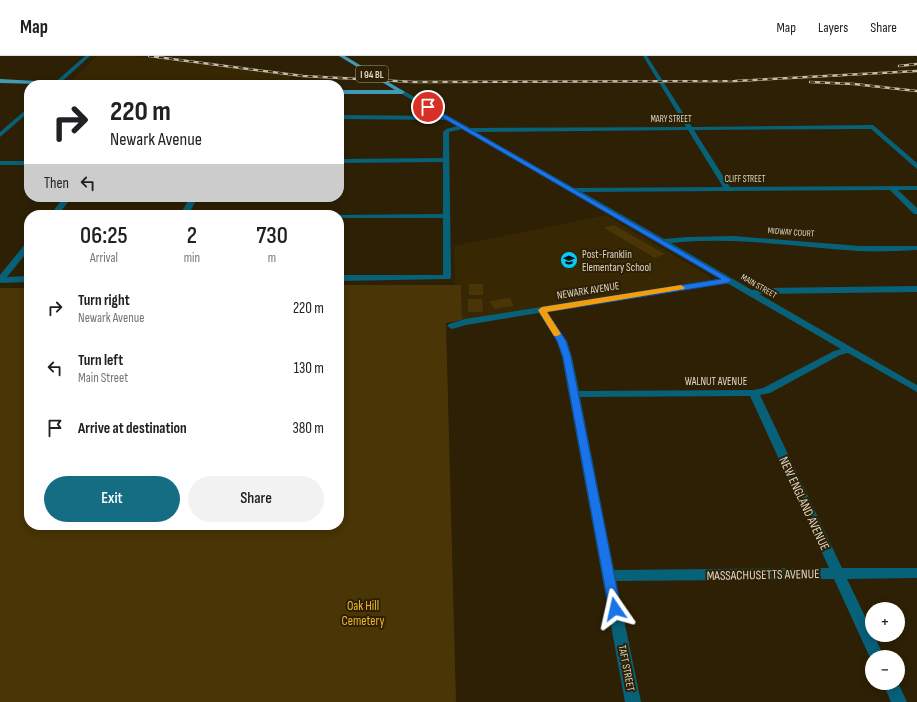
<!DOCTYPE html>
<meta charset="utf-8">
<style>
:root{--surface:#fff;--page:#f2f2f2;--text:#202124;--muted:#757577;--line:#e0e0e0;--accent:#156d84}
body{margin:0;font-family:"Sofia Sans Condensed",sans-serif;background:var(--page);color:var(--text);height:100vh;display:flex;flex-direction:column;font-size:15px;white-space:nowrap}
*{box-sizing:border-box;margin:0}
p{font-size:13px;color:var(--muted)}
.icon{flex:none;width:22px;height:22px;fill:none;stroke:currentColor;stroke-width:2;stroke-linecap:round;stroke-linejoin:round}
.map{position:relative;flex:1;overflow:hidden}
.details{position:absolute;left:24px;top:154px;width:320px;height:320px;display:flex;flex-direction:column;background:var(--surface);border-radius:16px;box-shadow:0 2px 10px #0003}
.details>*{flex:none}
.banner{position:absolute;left:24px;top:24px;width:320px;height:122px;border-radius:16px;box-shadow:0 2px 10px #0003;background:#fff;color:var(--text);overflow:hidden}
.fabs{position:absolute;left:865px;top:546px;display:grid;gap:8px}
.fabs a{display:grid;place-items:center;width:40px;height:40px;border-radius:50%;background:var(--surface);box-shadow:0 2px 10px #0003;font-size:20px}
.pin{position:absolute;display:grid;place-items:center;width:34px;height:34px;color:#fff;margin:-17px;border:2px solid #fff;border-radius:50%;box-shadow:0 1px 4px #0007}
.me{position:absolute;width:44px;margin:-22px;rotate:349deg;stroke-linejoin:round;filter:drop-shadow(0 0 3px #0008)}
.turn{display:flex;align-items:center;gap:14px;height:84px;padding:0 20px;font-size:18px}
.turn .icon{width:52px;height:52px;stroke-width:2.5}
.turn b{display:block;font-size:28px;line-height:34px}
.then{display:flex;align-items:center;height:38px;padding:0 20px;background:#0003;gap:8px;font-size:15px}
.eta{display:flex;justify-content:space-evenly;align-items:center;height:68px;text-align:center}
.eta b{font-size:24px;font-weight:600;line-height:28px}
.action{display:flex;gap:8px;margin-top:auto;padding:8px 20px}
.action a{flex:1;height:46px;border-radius:24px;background:var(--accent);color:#fff;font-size:16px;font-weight:600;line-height:46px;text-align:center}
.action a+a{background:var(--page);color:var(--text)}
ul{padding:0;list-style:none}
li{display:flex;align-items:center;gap:12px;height:60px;padding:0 20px}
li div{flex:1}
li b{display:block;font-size:15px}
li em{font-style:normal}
header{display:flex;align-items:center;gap:24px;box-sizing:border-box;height:56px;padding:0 20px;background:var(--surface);border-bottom:1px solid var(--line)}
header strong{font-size:19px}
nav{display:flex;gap:22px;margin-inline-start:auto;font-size:14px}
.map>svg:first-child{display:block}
.built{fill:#372702}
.green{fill:#493505}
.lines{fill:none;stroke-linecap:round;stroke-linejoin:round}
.minor{fill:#076179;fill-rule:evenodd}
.major{fill:#4099b6;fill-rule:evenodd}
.rail-casing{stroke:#c5bdab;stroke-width:2.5}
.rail{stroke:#2d2004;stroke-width:1.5;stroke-dasharray:5;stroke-linecap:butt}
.route{fill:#1a73e8;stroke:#114b97}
.slow{fill:#f59e0b}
.labels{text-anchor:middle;stroke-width:4;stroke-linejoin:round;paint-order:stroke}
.far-street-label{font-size:9px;fill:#dfd7c7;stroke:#2d2004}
.shield{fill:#2d2004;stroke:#aaa08c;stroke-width:1}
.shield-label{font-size:10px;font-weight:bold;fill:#dfd7c7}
.poi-label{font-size:11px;fill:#dfd7c7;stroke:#2d2004;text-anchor:start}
.street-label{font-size:11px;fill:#dfd7c7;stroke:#2d2004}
.near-street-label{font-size:13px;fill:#dfd7c7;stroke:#2d2004}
.near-park-label{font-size:13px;fill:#efb62c;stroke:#2d2004}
</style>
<header>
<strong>Map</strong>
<nav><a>Map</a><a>Layers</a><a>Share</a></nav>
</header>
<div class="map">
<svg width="917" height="646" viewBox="0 0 917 646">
<rect width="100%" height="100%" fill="#2d2004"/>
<path class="built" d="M 97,0 L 134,0 L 292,20 L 288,25 L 72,24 Z
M 606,159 L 706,218 L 711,223 L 709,226 L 462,264 L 461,229 L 455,229 L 454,190 Z"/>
<path class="green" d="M 614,169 L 665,198 L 655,202 L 604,172 Z
M 469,228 L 483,228 L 483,239 L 469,239 Z
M 339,229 L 461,229 L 462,264 L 446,267 L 456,646 L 0,646 L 0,232 L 29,232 L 29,469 L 339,469 Z
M 510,242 L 514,250 L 494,253 L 489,245 Z
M 468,243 L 482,243 L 483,256 L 468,256 Z"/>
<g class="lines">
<path class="minor" d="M 85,0 L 90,0 L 58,29 L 52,29 Z
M 643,0 L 647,0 L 692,71 L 873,69 L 917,107 L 917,113 L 871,73 L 694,74 L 730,131 L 917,130 L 917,134 L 898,134 L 917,152 L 917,158 L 914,158 L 890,134 L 582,136 L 664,183 L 687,181 L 734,180 L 860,190 L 917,190 L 917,194 C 898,195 878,196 859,195 C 796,191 734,180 671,187 L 752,234 L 763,232 L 917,230 L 917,236 L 759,238 L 917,329 L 917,336 L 848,297 L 840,299 L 770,337 L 760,339 L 842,512 L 917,512 L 917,522 L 847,523 L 872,575 L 872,579 L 874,579 L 884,601 L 872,601 L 872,606 L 834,523 L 616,525 L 641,646 L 625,646 L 562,301 L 557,285 L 539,257 L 466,269 L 452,273 L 447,270 L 449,268 L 465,263 L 720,223 L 462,73 L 449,76 L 451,221 L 450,223 L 339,225 L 339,219 L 443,219 L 443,162 L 339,162 L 339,159 L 336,159 L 443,158 L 443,106 L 339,107 L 339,103 L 443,102 L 443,76 L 446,73 L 458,70 L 446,64 L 339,63 L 339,59 L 440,60 L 400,37 L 400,35 L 402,34 L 470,72 L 686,71 ZM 688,74 L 723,131 L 574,132 L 476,76 ZM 727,227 L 841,293 L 834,295 L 763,332 L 754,334 L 579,335 L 572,301 L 567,285 L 547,256 ZM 750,340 L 829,512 L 614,514 L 580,341 Z
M 29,51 L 29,56 L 0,81 L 0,76 Z
M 0,105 L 29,105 L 29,109 L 0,109 Z
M 64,141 L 72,141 L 58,159 L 50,159 Z
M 190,141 L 198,141 L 188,159 L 180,159 Z
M 26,187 L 29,187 L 29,194 L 7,221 L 29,220 L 29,226 L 0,227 L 0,219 Z
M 883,627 L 898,627 L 907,646 L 891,646 Z"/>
<path class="major" d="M 339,0 L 345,0 L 405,36 L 402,38 L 339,38 L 339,34 L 395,34 Z
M 0,23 L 73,27 L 76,29 L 0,27 Z"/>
<g class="rail-casing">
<path id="rail" d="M 149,0 L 303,20 L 414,26 L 735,25 L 917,15
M 899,10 L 917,8
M 810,26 L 854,28 L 917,35"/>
</g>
<use href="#rail" class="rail"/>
</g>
<path class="route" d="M 428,49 L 732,224 L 728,227 L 547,256 L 566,285 L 571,301 L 621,553 L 619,557 L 615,558 L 611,557 L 609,553 L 563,301 L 557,285 L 538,254 L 542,251 L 721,223 L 426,52 L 426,49 Z"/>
<path class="slow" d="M 681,229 L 685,232 L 684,233 L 547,256 L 561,278 L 557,280 L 554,280 L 538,254 L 542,251 Z"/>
<defs>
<g id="school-disc" transform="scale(0.9)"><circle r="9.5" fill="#07cbf9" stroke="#2d2004"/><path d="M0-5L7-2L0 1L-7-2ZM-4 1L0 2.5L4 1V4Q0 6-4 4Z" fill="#111"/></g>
</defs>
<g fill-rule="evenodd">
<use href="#school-disc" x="569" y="204"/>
</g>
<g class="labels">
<g class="far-street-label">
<text x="671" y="66">MARY STREET</text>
<text x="745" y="126">CLIFF STREET</text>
<text transform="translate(791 176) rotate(4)" y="3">MIDWAY COURT</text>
<text transform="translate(759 230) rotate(30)" y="3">MAIN STREET</text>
</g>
<rect class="shield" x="356" y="10" width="32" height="16" rx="3"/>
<g class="shield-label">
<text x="372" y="22">I 94 BL</text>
</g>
<g class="poi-label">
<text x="582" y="202">Post-Franklin<tspan x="582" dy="13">Elementary School</tspan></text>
</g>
<g class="street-label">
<text transform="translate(588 234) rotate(-9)" y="4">NEWARK AVENUE</text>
<text x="716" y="329">WALNUT AVENUE</text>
<text transform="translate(627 612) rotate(79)" y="4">TAFT STREET</text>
</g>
<g class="near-street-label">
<text transform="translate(805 447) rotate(65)" y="5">NEW ENGLAND AVENUE</text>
<text transform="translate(763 518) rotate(-1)" y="5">MASSACHUSETTS AVENUE</text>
</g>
<g class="near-park-label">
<text x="363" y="554">Oak Hill<tspan x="363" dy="15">Cemetery</tspan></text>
</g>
</g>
</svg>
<div class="fabs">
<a>+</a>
<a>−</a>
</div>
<div class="pin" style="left:428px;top:51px;background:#d93025"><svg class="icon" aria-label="arrive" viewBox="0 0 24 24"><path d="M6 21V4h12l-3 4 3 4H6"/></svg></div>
<svg class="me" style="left:615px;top:553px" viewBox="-20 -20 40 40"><path d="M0-17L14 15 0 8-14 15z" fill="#1a73e8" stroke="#fff" stroke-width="4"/></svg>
<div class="banner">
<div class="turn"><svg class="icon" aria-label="right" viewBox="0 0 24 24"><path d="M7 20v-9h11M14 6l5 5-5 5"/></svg><div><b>220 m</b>Newark Avenue</div></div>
<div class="then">Then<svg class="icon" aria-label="left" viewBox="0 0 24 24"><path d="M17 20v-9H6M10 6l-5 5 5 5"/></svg></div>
</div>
<section class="details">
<div class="eta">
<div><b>06:25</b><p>Arrival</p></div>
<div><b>2</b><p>min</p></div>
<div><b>730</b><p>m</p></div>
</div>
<ul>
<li><svg class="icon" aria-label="right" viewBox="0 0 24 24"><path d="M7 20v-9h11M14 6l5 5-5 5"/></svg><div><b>Turn right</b><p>Newark Avenue</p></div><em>220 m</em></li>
<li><svg class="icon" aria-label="left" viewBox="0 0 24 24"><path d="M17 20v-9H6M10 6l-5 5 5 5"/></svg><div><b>Turn left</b><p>Main Street</p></div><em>130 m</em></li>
<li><svg class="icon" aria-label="arrive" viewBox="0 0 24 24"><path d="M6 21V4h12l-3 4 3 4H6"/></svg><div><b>Arrive at destination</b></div><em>380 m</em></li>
</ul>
<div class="action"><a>Exit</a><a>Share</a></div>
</section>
</div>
